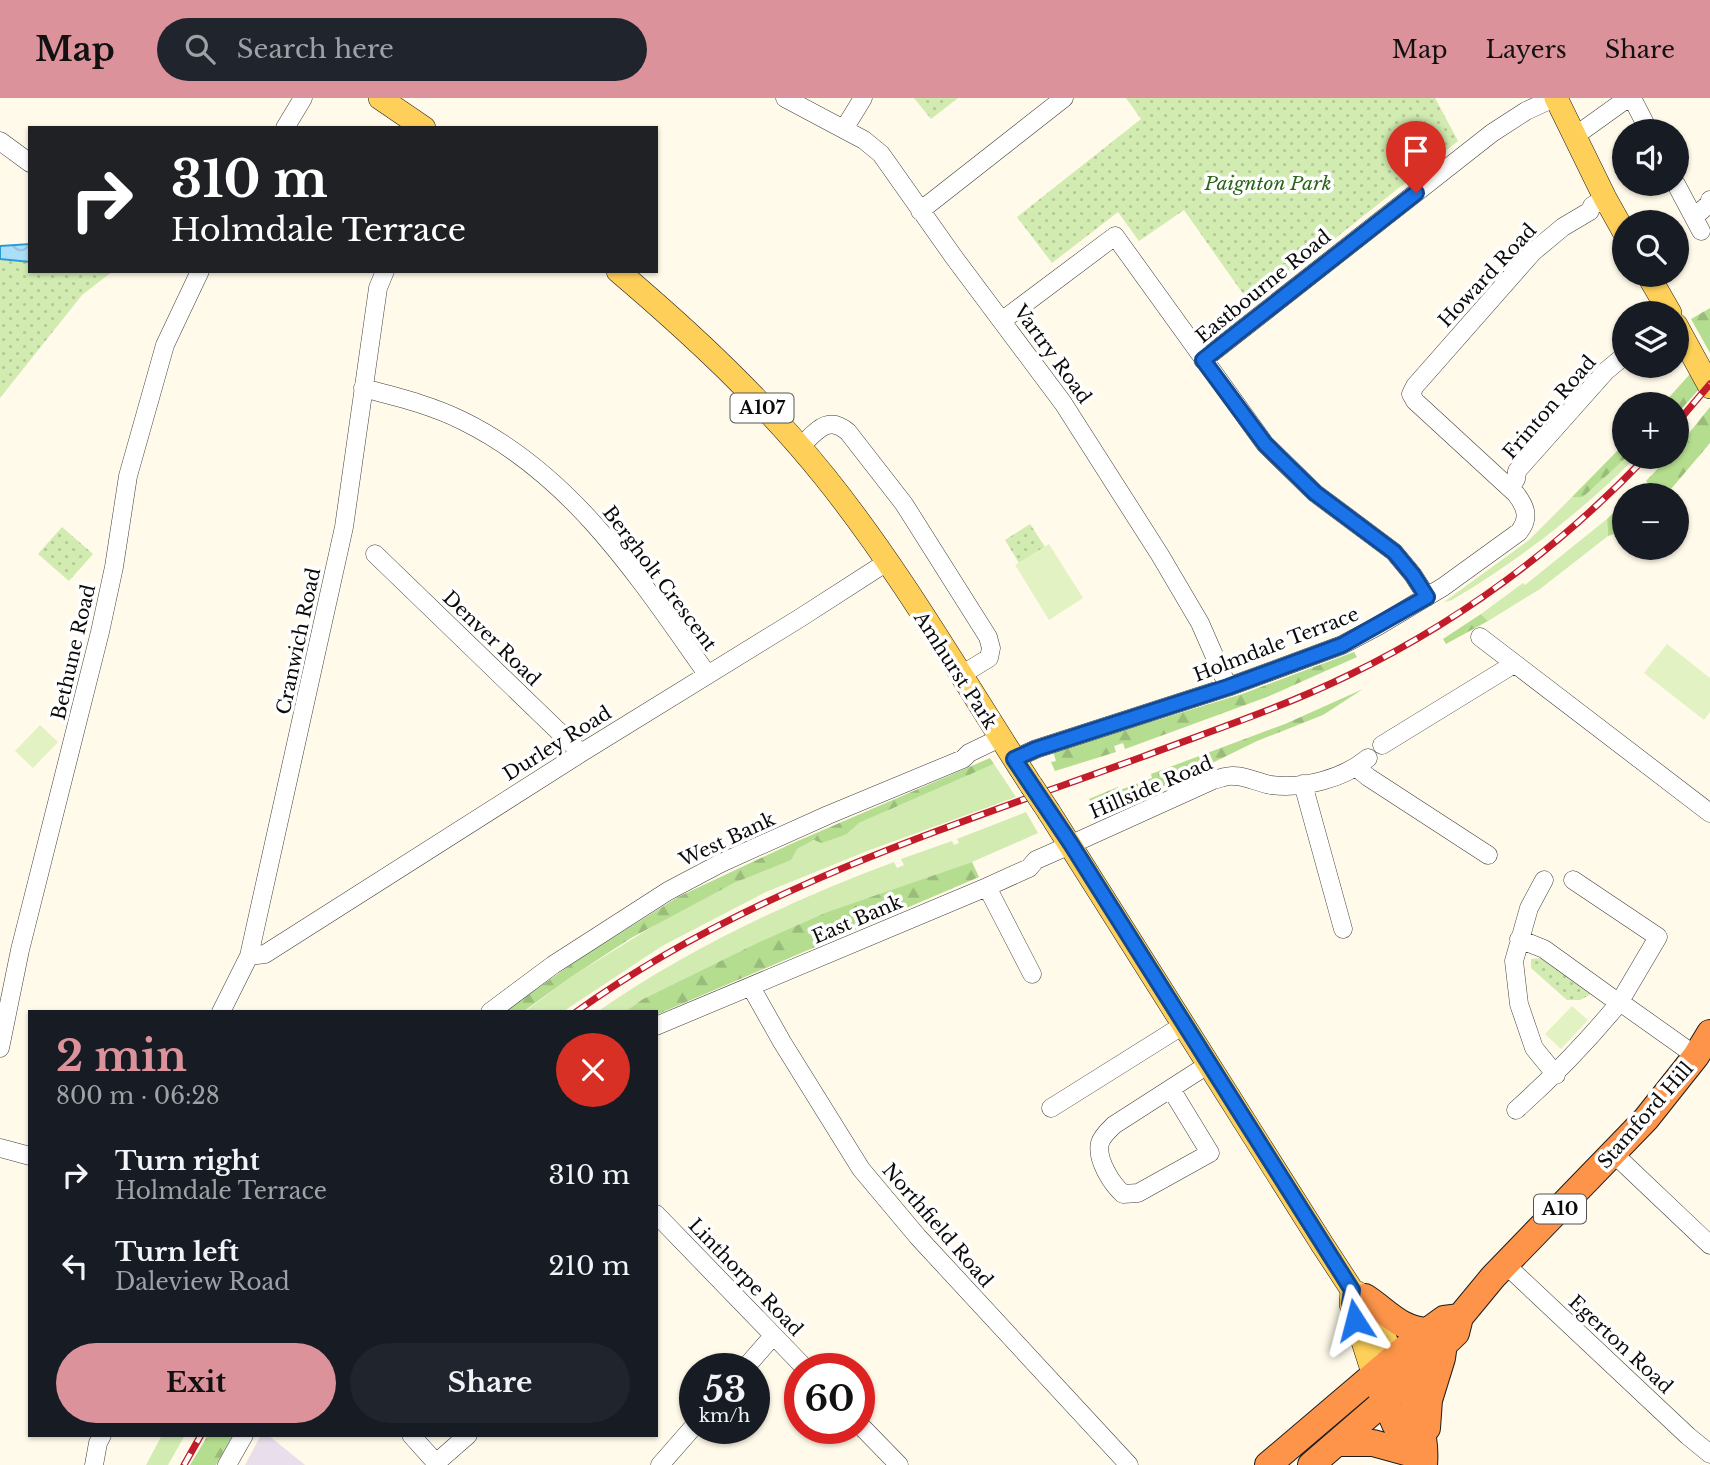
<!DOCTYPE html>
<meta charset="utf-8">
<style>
:root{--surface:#171b24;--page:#20242c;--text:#f1f3f6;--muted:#9ea1a6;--accent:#dc929a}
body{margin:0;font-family:"Libre Baskerville",serif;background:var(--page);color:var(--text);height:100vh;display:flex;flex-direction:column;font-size:26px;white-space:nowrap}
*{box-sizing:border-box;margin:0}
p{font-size:23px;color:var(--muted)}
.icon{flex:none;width:38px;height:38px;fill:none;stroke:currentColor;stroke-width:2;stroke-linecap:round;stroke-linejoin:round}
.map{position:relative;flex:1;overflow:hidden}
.sheet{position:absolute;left:28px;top:912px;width:630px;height:427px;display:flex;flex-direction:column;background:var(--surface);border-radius:0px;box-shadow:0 2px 5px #0004}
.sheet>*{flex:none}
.hud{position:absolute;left:28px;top:28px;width:630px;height:147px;border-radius:0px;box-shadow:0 2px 5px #0004;background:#202124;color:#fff;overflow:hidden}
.buttons{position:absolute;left:1612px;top:21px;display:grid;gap:14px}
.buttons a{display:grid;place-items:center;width:77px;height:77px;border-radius:50%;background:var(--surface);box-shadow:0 2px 5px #0004;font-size:35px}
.speed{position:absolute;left:679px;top:1255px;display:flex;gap:14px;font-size:35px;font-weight:700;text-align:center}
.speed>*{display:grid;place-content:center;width:91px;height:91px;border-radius:50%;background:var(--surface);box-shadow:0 2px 5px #0004;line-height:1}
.speed small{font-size:18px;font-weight:400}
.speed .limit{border:10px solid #d22;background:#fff;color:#111}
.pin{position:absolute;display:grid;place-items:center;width:60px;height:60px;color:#fff;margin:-72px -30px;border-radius:50% 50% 50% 0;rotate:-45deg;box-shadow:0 0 7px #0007}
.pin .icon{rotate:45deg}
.me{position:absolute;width:77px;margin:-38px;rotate:351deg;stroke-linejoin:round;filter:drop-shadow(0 0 5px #0008)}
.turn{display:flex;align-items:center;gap:24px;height:147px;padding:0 28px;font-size:32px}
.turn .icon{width:91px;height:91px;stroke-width:2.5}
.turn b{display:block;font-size:49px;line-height:60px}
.round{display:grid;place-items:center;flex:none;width:74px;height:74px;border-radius:37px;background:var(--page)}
.overview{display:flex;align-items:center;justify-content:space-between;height:119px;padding:0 28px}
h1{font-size:42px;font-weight:700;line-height:52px;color:var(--accent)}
.primary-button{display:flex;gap:14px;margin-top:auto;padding:14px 28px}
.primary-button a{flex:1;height:80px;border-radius:42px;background:var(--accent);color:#111;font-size:28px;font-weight:700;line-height:80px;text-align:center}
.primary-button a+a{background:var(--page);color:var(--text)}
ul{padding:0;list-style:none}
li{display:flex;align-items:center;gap:21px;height:91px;padding:0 28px}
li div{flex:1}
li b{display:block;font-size:26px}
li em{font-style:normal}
header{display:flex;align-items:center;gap:42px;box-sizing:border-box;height:98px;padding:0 35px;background:var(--accent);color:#111}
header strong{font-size:33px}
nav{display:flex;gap:38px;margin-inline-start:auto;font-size:24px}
.search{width:490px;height:63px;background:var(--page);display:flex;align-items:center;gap:18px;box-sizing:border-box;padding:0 24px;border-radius:38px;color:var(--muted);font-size:26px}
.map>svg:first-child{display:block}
.industrial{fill:#e9deeb}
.grass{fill:#d1ebb1}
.forest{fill:url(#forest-firs)}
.park{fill:url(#park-dots)}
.pitch{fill:#e3f2c3}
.water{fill:url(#water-waves);stroke:#2d99d5;stroke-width:2}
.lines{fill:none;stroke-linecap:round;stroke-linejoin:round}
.minor-casing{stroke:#3e3e3e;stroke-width:19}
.major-casing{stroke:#1c1c1c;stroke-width:24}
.highway-casing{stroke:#1c1c1c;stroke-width:28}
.minor{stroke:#fff;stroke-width:18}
.major{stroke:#ffd059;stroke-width:23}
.highway{stroke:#fd9449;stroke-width:26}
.rail-casing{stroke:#c21c2a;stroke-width:7}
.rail{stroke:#fff;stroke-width:4.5;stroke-dasharray:13;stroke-linecap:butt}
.major-bridge-casing{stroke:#1c1c1c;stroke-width:24;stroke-linecap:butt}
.major-bridge{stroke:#ffd059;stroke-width:23}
.route-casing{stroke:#114b97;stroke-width:18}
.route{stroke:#1a73e8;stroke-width:12}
.labels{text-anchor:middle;stroke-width:7;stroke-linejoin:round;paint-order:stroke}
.shield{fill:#fff;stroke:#545454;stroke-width:2}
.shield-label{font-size:18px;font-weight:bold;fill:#0b0b0b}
.park-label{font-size:19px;font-style:italic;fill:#2c6519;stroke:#fff}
.street-label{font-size:19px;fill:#0b0b0b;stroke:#fff}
</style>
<header>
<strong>Map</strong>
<div class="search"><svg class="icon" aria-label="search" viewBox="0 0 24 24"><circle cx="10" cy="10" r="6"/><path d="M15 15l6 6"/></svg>Search here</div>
<nav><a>Map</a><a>Layers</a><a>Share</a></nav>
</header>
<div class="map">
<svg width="1710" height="1367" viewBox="0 0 1710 1367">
<defs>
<pattern id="forest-firs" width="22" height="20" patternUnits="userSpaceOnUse" patternTransform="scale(1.75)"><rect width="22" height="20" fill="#b5dd8f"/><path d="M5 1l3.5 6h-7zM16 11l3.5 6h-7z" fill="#9abc7a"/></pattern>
<pattern id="park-dots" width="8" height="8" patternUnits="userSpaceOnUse" patternTransform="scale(1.75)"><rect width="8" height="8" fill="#d1ebb1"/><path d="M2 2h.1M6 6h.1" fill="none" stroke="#b2c897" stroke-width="1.8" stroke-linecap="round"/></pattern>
<pattern id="water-waves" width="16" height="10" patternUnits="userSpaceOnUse" patternTransform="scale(1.75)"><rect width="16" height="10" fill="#aadffa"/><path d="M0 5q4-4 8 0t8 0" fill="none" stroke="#91bed5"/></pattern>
</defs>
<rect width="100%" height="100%" fill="#fffae9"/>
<path class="industrial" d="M 261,1337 L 268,1337 L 305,1367 L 245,1367 Z"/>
<path class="grass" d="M 1627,359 L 1636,359 C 1580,415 1519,462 1452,502 L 1444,504 L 1529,442 L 1572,399 L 1583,399 Z
M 1607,421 L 1608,438 L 1540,491 L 1488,523 L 1481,516 L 1523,485 L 1525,487 Z
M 994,666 L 1016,699 L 867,753 L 766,794 L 662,848 L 564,913 L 524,914 L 571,879 L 676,814 L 734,785 L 790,762 L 796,751 L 815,742 L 847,736 L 859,725 Z
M 1026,714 L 1038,735 L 972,764 L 827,814 L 759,844 L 643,901 L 626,913 L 597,914 C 689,850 790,803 894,764 L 897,770 L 904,767 L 901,761 L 952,743 L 954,747 L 959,745 L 957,741 Z
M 162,1337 L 185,1337 L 168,1367 L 146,1367 Z"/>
<path class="forest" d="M 1710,210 L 1710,255 L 1691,221 Z
M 1690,276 L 1700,290 L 1677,316 L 1676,306 L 1663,306 Z
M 1710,309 L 1710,345 L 1666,397 L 1632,397 L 1643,387 L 1646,390 L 1649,387 L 1646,383 L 1669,359 L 1676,359 L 1677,350 Z
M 1624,346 L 1624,359 L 1627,359 L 1583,399 L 1572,399 Z
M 1624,405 L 1624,433 L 1608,438 L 1607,421 Z
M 1481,516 L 1488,523 L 1446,546 L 1443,541 Z
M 1354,554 L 1357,559 L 1267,599 L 1125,651 L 1123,645 L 1114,648 L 1116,654 L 1055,673 L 1051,664 L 1056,663 L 1053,654 L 1242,596 Z
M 1363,591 L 1323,617 L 1257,643 L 1098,721 L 1089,701 L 1118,689 L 1120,692 L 1152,680 L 1151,676 L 1285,626 Z
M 990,660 L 994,666 L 859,725 L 847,736 L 822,745 L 814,742 L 797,751 L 791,762 L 734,785 L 631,840 L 571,879 L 524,913 L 504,914 L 579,861 L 678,799 L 793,745 Z
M 972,764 L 979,779 L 656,917 L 656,914 L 626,913 L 643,901 L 759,844 L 827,814 Z
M 208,1337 L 233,1337 L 216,1367 L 190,1367 Z"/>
<path class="park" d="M 914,0 L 958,0 L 931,21 Z
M 1126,0 L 1435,0 L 1458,43 L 1251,207 L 1184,112 L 1139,143 L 1118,114 L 1052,165 L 1017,119 L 1141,21 Z
M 0,161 L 30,164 L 30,173 L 113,173 L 82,197 L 0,300 Z
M 1030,426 L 1045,449 L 1019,465 L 1005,442 Z
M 62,429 L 93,456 L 69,483 L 38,456 Z
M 1542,860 L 1591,896 L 1580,902 L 1567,902 L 1531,870 L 1531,861 Z"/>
<path class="pitch" d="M 1049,446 L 1083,500 L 1049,522 L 1015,467 Z
M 1667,546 L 1710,580 L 1710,614 L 1704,622 L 1644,575 Z
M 40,627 L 58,644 L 33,670 L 15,653 Z
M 1572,908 L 1588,922 L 1561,951 L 1545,936 Z"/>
<path class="water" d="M 30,146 L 30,164 L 0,161 L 0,148 Z"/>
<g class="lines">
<g class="minor-casing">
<path id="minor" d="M 785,0 L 864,42 L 881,56 L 953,158 L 1063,305 L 1160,457 L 1200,525 L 1228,589
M 1632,0 L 1649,33
M 285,30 L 303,0
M 844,31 L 863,0
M 1575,38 L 1628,0
M 0,43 L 30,65
M 1676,86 L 1701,133
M 920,113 L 1064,0
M 1694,119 L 1709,106 L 1710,102
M 1003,222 L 1115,138 L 1265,346 L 1315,395 L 1394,454 L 1413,477 L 1427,499
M 1203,262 L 1492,35 L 1526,13 L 1554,0
M 363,290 C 397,299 431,307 463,323 C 573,377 639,480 707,576
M 800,349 C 816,334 827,316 848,334 L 904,406 L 988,539 L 991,550 L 989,560 L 961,577
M 1510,390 L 1516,381 L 1517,373 L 1606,273 L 1624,258
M 375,456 L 581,655
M 1480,539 L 1710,715
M 1382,647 L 1514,566
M 1014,661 L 1036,651 L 1228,589 L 1342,547 L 1378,528 L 1443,489 L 1519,434 C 1530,420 1526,409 1516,396 L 1415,303 L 1411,296 L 1415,288 L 1533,154 L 1563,129 L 1590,113 L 1592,108 L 1605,100
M 1356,669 L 1368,679 L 1488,757
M 1303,686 L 1343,831
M 1544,782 L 1529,810 L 1514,863 L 1519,906 L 1534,950 L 1556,977
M 1573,782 L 1658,839 L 1619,905 L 1627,909 L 1696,958
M 987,789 L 1032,876
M 249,858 L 265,856 L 581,655 L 800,520 L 887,464
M 751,889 L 782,944 L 861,1071 L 918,1139 L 1129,1367
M 221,914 L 249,858 L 344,429 L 378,190 L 385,173
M 490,914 L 553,867 L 668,793 L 721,765 L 828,717 L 963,661 L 969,655 L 1000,640
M 656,928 L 987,789 L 1029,770 L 1036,762 L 1052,755 L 1213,682 C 1219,681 1227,677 1234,678 C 1246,678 1259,685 1271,687 C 1303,691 1343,681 1368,660
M 0,950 L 20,852 L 100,534 L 114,469 L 128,378 L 165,247 L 200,173
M 1171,991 L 1210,1055 L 1138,1095 L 1123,1096 C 1112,1086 1096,1062 1100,1045 C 1102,1038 1109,1032 1114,1027 L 1209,966
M 1051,1010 L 1185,926
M 1516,1012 C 1554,978 1587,944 1619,905 L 1544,851 L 1519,841
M 0,1050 L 30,1058
M 1614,1056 L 1710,1147
M 656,1116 L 805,1270
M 1505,1166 L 1688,1338 L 1710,1356
M 745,1270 L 773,1238
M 859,1326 L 899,1367
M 411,1337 L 438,1367
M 436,1365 L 468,1337
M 94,1367 L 98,1345 L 102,1337
M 227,1367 L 244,1337
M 660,1367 L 695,1327"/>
</g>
<g class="major-casing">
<path id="major" d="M 380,0 L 424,30
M 1556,0 L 1605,100 L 1624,134
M 618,173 C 692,236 764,303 825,379 C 902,475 964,584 1031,687
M 1648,177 L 1670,215
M 1676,227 L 1710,289
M 1049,714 L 1322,1146 L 1352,1192 L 1365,1199 L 1394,1260
M 1352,1192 L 1351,1206 L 1374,1278"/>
</g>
<g class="highway-casing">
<path id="highway" d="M 1365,1199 C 1387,1213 1400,1232 1428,1233
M 1400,1271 C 1414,1300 1427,1335 1424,1367
M 1379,1289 L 1395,1326 L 1420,1367
M 1427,1330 L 1429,1302 L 1442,1260 L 1444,1246
M 1337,1345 L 1373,1345 L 1413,1356
M 1268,1367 L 1415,1242 L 1444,1221 L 1460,1219
M 1311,1367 L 1385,1303 L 1456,1235 L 1460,1219 L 1493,1179 L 1646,1021 L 1696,958 L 1710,935"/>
</g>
<use href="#minor" class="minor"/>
<use href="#major" class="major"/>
<use href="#highway" class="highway"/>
<g class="rail-casing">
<path id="rail" d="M 1676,326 L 1710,286
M 576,914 C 746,792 947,730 1142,659 C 1211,633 1281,610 1347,578 C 1459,524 1561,448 1646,359
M 184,1367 L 201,1337"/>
</g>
<use href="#rail" class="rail"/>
<g class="major-bridge-casing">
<path id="major-bridge" d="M 1031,687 L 1049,714"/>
</g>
<use href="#major-bridge" class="major-bridge"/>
</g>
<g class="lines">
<g class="route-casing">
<path id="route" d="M 1355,1222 L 1350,1206 L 1352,1192 L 1071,746 L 1014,661 L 1036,651 L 1228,589 L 1342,547 L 1427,499 L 1413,477 L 1394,454 L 1315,395 L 1265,346 L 1203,262 L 1416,95"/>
</g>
<use href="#route" class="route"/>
</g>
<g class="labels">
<g class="shield">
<rect x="730.5" y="295.5" width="63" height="29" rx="5"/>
<rect x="1534" y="1096.5" width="52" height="29" rx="5"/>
</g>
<g class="shield-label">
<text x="762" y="316">A107</text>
<text x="1560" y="1117">A10</text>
</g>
<g class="park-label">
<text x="1268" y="92">Paignton Park</text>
</g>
<g class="street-label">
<text transform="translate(1487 177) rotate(-47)" y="7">Howard Road</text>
<text transform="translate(1263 188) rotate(-39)" y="7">Eastbourne Road</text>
<text transform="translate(1053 256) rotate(54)" y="7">Vartry Road</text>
<text transform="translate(1549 309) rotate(-49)" y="7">Frinton Road</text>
<text transform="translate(660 480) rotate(53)" y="7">Bergholt Crescent</text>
<text transform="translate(492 540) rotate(44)" y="7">Denver Road</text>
<text transform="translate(298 543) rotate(-78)" y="7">Cranwich Road</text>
<text transform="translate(1276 546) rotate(-21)" y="7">Holmdale Terrace</text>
<text transform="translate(73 554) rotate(-77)" y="7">Bethune Road</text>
<text transform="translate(956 572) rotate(57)" y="7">Amhurst Park</text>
<text transform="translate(557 645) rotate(-32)" y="7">Durley Road</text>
<text transform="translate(1151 689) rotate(-23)" y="7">Hillside Road</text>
<text transform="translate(727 741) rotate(-25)" y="7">West Bank</text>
<text transform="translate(857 821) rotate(-23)" y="7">East Bank</text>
<text transform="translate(1645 1017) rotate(-49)" y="7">Stamford Hill</text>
<text transform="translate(938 1127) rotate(49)" y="7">Northfield Road</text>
<text transform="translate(746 1179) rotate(46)" y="7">Linthorpe Road</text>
<text transform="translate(1621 1246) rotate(43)" y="7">Egerton Road</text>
</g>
</g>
</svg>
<div class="buttons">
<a><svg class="icon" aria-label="sound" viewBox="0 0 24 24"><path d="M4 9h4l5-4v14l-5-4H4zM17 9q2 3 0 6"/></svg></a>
<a><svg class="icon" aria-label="search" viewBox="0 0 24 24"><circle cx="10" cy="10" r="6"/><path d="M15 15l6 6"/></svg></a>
<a><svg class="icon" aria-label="layers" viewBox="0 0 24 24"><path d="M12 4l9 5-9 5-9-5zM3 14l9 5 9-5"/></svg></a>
<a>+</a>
<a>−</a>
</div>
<div class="speed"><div>53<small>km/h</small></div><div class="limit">60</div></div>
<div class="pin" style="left:1416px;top:95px;background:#d93025"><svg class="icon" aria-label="arrive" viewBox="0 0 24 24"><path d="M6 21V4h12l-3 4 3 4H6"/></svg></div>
<svg class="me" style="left:1355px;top:1222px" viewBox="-20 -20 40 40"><path d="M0-17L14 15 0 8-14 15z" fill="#1a73e8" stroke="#fff" stroke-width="4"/></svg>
<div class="hud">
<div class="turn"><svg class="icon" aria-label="right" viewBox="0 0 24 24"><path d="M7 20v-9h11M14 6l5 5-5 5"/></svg><div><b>310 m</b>Holmdale Terrace</div></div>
</div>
<section class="sheet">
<div class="overview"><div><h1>2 min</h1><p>800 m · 06:28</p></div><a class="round" style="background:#d93025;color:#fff"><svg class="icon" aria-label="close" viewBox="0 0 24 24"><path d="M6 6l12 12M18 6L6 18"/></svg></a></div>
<ul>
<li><svg class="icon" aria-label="right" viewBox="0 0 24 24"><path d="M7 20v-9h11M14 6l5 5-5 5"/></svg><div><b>Turn right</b><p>Holmdale Terrace</p></div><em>310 m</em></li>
<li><svg class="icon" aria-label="left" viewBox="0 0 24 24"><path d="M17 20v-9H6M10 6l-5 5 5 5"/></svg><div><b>Turn left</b><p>Daleview Road</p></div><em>210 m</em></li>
</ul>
<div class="primary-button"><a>Exit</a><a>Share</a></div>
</section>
</div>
